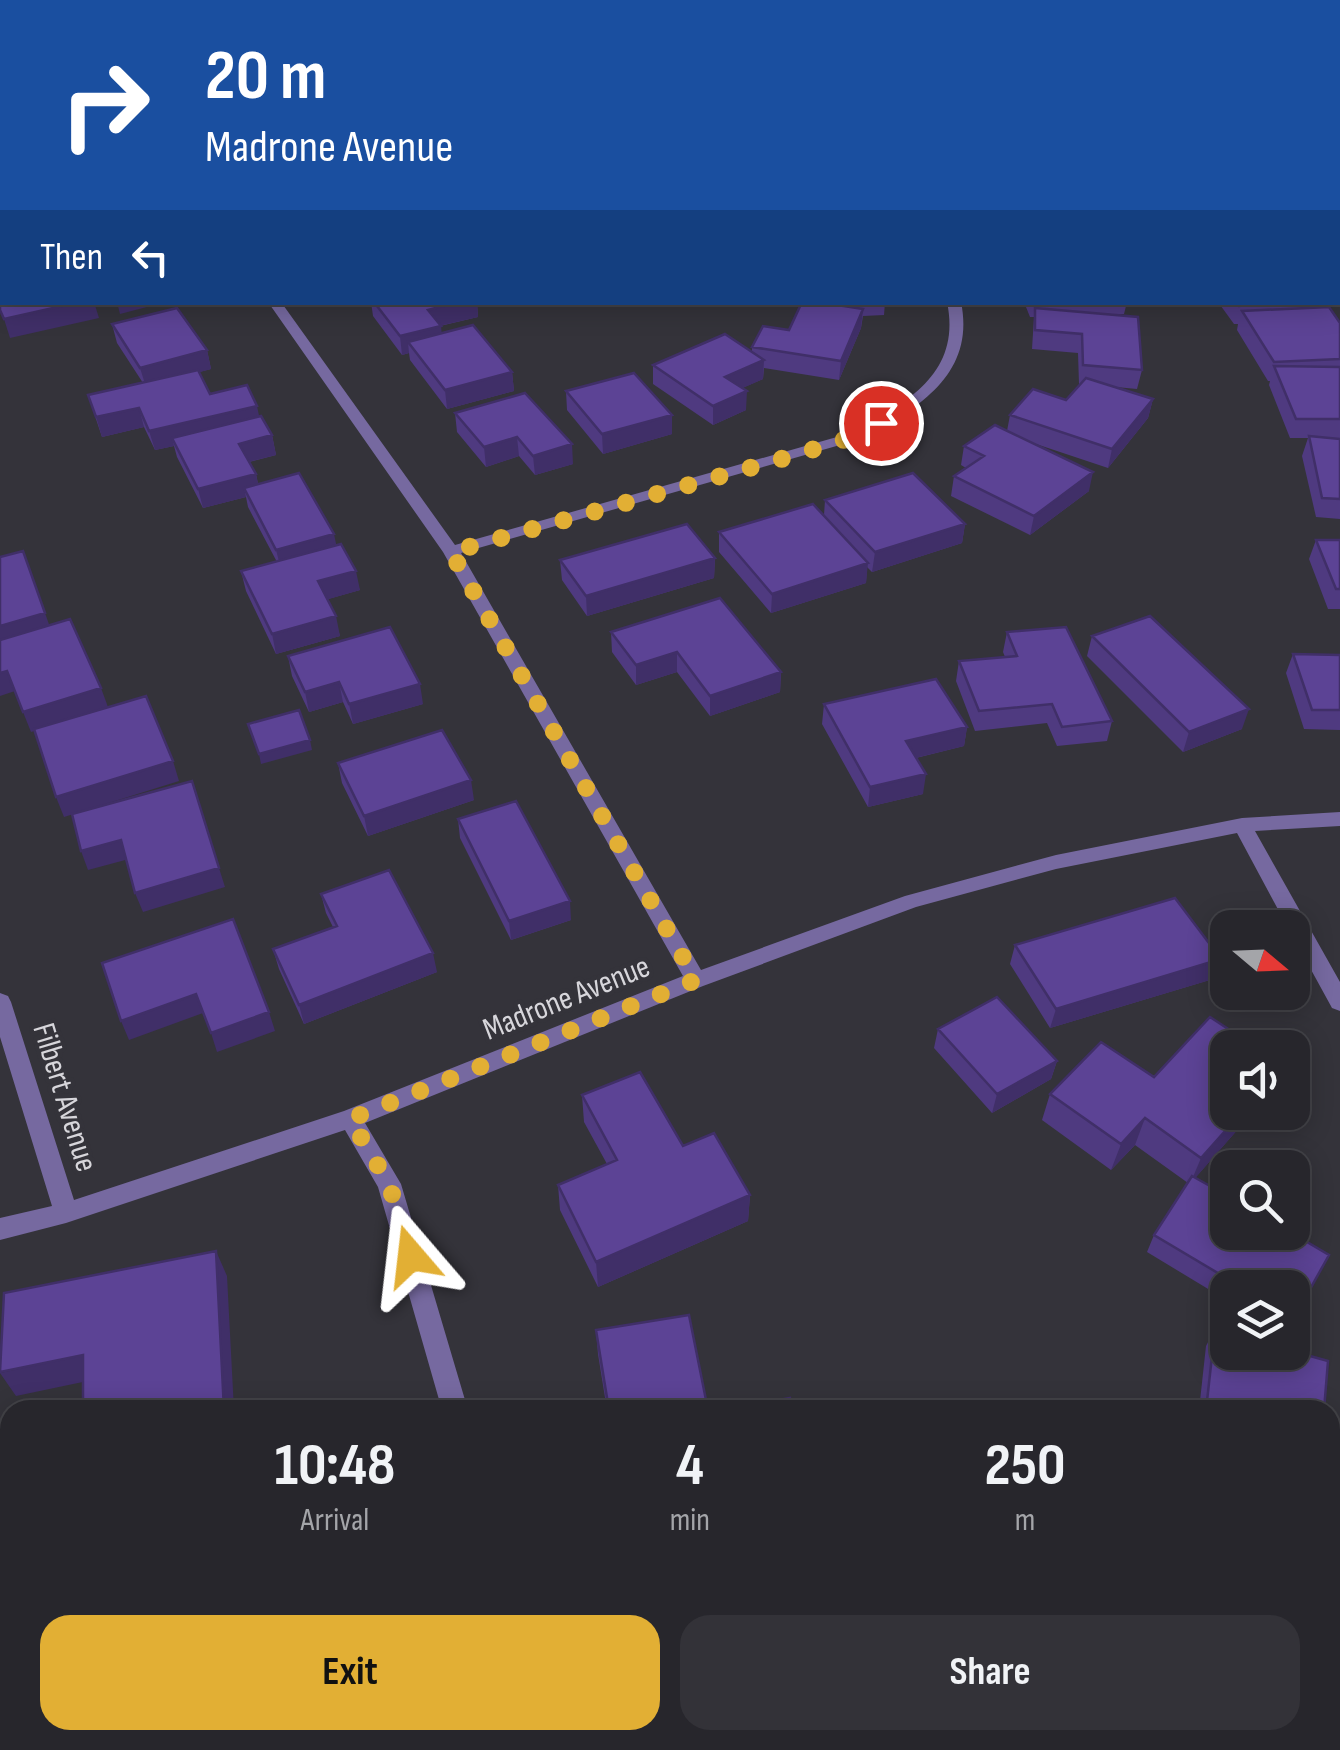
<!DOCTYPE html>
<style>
:root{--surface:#27262c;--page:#333238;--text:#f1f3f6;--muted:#a4a5a9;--line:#434348;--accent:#e2af34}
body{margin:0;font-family:"Sofia Sans Condensed",sans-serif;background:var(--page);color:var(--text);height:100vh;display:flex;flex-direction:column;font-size:38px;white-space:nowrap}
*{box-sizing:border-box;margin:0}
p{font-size:32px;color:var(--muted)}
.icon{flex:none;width:55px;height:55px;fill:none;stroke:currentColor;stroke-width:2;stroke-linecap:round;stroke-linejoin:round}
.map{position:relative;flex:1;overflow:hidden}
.details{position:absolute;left:0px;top:1400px;width:1340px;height:350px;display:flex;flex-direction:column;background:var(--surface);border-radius:30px 30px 0 0;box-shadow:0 5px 25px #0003,0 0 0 2px var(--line)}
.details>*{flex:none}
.guide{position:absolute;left:0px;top:0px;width:1340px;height:305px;box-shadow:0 5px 25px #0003,0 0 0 2px var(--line);background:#1a4fa0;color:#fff;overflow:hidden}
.needle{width:65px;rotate:109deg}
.buttons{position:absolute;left:1210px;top:910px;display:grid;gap:20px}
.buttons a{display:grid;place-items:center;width:100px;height:100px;border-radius:20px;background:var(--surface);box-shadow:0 5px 25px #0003,0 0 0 2px var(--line);font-size:50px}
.pin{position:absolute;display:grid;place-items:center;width:85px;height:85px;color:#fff;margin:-42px;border:5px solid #fff;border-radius:50%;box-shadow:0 2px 10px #0007}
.me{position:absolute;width:110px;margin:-55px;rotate:343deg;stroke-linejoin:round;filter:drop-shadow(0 0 8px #0008)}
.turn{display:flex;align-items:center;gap:35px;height:210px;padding:0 40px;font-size:45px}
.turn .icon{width:130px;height:130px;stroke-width:2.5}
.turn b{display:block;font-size:70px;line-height:85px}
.then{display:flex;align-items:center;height:95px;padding:0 40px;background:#0003;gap:20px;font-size:38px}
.eta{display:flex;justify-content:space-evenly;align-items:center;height:170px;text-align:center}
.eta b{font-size:60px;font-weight:700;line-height:70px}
.button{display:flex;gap:20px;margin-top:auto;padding:20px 40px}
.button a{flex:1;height:115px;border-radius:30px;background:var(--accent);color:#111;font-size:40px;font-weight:700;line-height:115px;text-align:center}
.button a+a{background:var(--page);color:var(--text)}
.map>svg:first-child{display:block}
.green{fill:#45366c}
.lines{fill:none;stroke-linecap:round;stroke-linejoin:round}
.path{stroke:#66656b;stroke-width:4;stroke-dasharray:2.5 2.5;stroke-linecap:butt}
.street{fill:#7669a0;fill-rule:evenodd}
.wall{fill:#4f3a80}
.shaded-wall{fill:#402f68}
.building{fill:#5c4395;stroke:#402f68;stroke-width:2.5}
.route{stroke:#e2af34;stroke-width:18;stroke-dasharray:0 32.4}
.labels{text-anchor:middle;stroke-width:9;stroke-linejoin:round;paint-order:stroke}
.street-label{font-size:32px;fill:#d7d6db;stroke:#34333a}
</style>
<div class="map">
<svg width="1340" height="1750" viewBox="0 0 1340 1750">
<rect width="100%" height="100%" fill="#34333a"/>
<path class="green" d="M 980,0 L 1340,0 L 1340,212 L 1338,2 Z"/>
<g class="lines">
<path class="path" d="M 1004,0 L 1009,2
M 1155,0 L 1162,2"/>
<path class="street" d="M 61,0 L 72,0 L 73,2 L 63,2 Z
M 598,0 L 610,0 L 611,2 L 600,2 Z
M 935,0 L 948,0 L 949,2 L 937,2 Z
M 2,263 L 2,271 L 0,272 L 0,264 Z
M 1338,268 L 1340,268 L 1340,278 L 1338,277 Z
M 268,302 L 281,302 L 455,545 L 851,433 C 906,403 962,374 947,302 L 961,302 C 976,375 917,409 861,439 L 461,553 L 701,970 L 905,896 L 1056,855 L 1242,818 L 1340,812 L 1340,826 L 1255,831 L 1340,982 L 1340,1011 L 1332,1008 L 1292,935 L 1292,928 L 1288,928 L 1237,833 L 1056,869 L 916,907 L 703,986 L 365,1123 L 401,1184 L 468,1410 L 442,1410 L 378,1187 L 345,1130 L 66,1223 L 0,1240 L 0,1218 L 52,1206 L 0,1037 L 0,993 L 8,996 L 11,1002 L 74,1200 L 344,1111 L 683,976 L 443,552 Z
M 400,1740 L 430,1740 L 428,1750 L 398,1750 Z"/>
</g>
<path class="wall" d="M 665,0 L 772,0 L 775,2 L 668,2 Z
M 819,0 L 903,0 L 902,2 L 819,2 Z
M 371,302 L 477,302 L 478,317 L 440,326 L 441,333 L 512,372 L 514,391 L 447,409 L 410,360 L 409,353 L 402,355 L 373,316 Z
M 802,302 L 885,302 L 884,315 L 863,316 L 861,328 L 839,380 L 764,368 L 763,379 L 742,388 L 746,410 L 713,425 L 653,384 L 653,365 L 752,352 L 752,347 L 789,330 Z
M 1024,302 L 1127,302 L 1124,314 L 1112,315 L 1142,370 L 1137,389 L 1116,387 L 1153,399 L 1148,418 L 1108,468 L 1033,443 L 1089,491 L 1030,535 L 951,496 L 954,476 L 966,468 L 961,465 L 964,446 L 1007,431 L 1010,415 L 1066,400 L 1081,384 L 1079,384 L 1078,353 L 1032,349 L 1034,317 L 1030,317 Z
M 1218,302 L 1325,302 L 1324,308 L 1340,323 L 1340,519 L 1316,517 L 1302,456 L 1308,438 L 1290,438 L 1269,385 L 1270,381 L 1268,381 L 1237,330 L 1238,324 L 1234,324 Z
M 112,324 L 207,350 L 211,369 L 199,372 L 210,394 L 260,416 L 272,435 L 276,455 L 249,462 L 256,474 L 258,484 L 336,545 L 360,590 L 328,599 L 340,636 L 276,654 L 246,591 L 241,571 L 277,562 L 248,507 L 246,497 L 203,508 L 177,457 L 174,446 L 155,450 L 144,427 L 102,437 L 88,395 L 143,383 L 117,343 Z
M 566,391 L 672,415 L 672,434 L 603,454 L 567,410 Z
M 525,393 L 573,464 L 535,475 L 519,456 L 486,467 L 457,432 L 455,413 Z
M 825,500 L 965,524 L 962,543 L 872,572 L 867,567 L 866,583 L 771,613 L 719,552 L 719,532 L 824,515 Z
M 1316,540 L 1340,540 L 1340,609 L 1328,609 L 1309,559 Z
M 715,558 L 714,578 L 587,616 L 562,580 L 560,560 Z
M 611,632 L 781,672 L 780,692 L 710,716 L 677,672 L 636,685 L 612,652 Z
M 1007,632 L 1112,721 L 1107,741 L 1057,746 L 1047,723 L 975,731 L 956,681 L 959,661 L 1005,657 L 1003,652 Z
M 1092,636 L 1242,729 L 1183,752 L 1087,656 Z
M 1293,654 L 1340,655 L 1340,730 L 1304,729 L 1286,673 Z
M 288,656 L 423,704 L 353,724 L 343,702 L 309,712 L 292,676 Z
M 824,704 L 967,727 L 964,746 L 916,758 L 923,794 L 868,807 L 822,724 Z
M 338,763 L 474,800 L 368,836 L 342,783 Z
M 458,819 L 571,920 L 511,940 L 460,838 Z
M 321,894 L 437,972 L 304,1024 L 279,969 L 273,949 L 333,927 L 326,913 Z
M 1015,945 L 1213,979 L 1050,1028 L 1010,964 Z
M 938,1029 L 1057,1061 L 1051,1079 L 992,1113 L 934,1048 Z
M 1154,1077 L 1228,1112 L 1253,1112 L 1195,1178 L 1329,1255 L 1292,1321 L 1292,1288 L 1228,1288 L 1228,1301 L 1147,1252 L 1154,1235 L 1188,1183 L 1135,1145 L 1111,1170 L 1042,1120 L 1050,1094 Z
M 582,1095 L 750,1195 L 748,1221 L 598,1287 L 560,1210 L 558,1185 L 607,1164 L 584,1122 Z
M 1215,1329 L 1324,1410 L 1199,1410 L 1206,1346 Z
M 596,1330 L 708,1410 L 607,1410 L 598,1354 Z
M 1010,1740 L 1130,1740 L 1129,1750 L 1009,1750 Z
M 1207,1740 L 1224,1740 L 1220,1745 Z"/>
<path class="shaded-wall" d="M 151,0 L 176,0 L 177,2 L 151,2 Z
M 363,0 L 386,0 L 382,2 L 359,2 Z
M 683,0 L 758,0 L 758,2 L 683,2 Z
M 889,0 L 903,0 L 902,2 L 876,2 Z
M 2,12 L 2,29 L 0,30 L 0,13 Z
M 2,141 L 2,160 L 0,160 L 0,142 Z
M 2,199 L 2,219 L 0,219 L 0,200 Z
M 80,302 L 94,302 L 99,318 L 10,338 L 4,319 Z
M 117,302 L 166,302 L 120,314 Z
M 458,302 L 477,302 L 478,317 L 430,328 L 428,310 Z
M 863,309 L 861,328 L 839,380 L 841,361 Z
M 441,326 L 443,345 L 408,342 L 409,353 L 402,355 L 400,336 Z
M 207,350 L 211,369 L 146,387 L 140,368 Z
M 764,360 L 763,379 L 725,396 L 725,377 Z
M 512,372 L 514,391 L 447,409 L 445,390 Z
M 747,391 L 746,410 L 713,425 L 713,406 Z
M 1153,399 L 1148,418 L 1108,468 L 1112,449 Z
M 257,406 L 261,425 L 172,438 L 174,446 L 155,450 L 149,431 Z
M 139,408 L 144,427 L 102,437 L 96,417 Z
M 672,415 L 672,434 L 603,454 L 602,434 Z
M 272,435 L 276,455 L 244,463 L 239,444 Z
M 517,437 L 519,456 L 486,467 L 484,447 Z
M 572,444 L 573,464 L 535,475 L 533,456 Z
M 1093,472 L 1089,491 L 1030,535 L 1034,516 Z
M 256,474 L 260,493 L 244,488 L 246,497 L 203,508 L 198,489 Z
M 965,524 L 962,543 L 872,572 L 875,552 Z
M 334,534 L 338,553 L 281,569 L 276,550 Z
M 715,558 L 714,578 L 587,616 L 586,596 Z
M 868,563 L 866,583 L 771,613 L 772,594 Z
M 356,571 L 360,590 L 322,601 L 318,581 Z
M 45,613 L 52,633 L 0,647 L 0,626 Z
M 336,616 L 340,636 L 276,654 L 272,634 Z
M 677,652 L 677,672 L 636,685 L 636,665 Z
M 7,671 L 15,691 L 0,696 L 0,673 Z
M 781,672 L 780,692 L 710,716 L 710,696 Z
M 339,682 L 343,702 L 309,712 L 305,692 Z
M 420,684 L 423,704 L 353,724 L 349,704 Z
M 101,688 L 108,707 L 31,732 L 23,712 Z
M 1249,709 L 1242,729 L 1183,752 L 1189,732 Z
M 967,727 L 964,746 L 903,761 L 906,741 Z
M 310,740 L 312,750 L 261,764 L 259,754 Z
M 173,761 L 179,781 L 64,817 L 56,797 Z
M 926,774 L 923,794 L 868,807 L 870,787 Z
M 471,780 L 474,800 L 368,836 L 364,816 Z
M 121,840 L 129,859 L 88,870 L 81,851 Z
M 219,868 L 225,887 L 143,912 L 135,893 Z
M 570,901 L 571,920 L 511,940 L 509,921 Z
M 433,953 L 437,972 L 304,1024 L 299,1005 Z
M 1221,959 L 1213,979 L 1050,1028 L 1056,1009 Z
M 196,994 L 203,1013 L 129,1040 L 121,1021 Z
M 269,1012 L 275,1031 L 217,1052 L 211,1033 Z
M 1057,1061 L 1051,1079 L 992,1113 L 997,1094 Z
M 1242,1112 L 1253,1112 L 1190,1184 L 1201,1158 Z
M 1145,1118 L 1135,1145 L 1111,1170 L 1121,1144 Z
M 750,1195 L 748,1221 L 598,1287 L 596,1262 Z
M 216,1251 L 227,1276 L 234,1410 L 224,1410 Z
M 83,1355 L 97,1379 L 16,1396 L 0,1373 Z
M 197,1740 L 210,1740 L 210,1750 L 197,1750 Z"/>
<path class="building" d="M 0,0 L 19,0 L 21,2 L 2,2 L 2,12 L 0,13 Z
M 179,0 L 218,0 L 220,2 L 181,2 Z
M 332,0 L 363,0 L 359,2 Z
M 754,0 L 772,0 L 775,2 L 741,2 Z
M 837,0 L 889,0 L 876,2 L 841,2 Z
M 2,177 L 2,199 L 0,200 L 0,178 Z
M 0,280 L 2,280 L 2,302 L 80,302 L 4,319 L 0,310 Z
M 374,302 L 458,302 L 428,310 L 441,326 L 400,336 Z
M 802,302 L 818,302 L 863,309 L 841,361 L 752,347 L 763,326 L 789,330 Z
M 1237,302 L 1283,302 L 1239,306 Z
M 1329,307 L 1340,323 L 1340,359 L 1274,362 L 1242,311 Z
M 177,308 L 207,350 L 140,368 L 112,324 Z
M 1035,308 L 1138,317 L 1142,370 L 1083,365 L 1082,334 L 1035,330 Z
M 473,325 L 512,372 L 445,390 L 408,342 Z
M 725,334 L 764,360 L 725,377 L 747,391 L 713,406 L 653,365 Z
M 1274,366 L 1340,367 L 1340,419 L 1296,419 Z
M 198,370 L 210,394 L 247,385 L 257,406 L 149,431 L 139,408 L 96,417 L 88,395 Z
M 634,373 L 672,415 L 602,434 L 566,391 Z
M 1086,378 L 1153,399 L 1112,449 L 1010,415 L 1033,389 L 1066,400 Z
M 525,393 L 572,444 L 533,456 L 517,437 L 484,447 L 455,413 Z
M 261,416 L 272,435 L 239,444 L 256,474 L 198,489 L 172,438 Z
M 995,425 L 1093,472 L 1034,516 L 954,476 L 984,456 L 964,446 Z
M 1309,436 L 1340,439 L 1340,499 L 1322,498 Z
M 299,473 L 334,534 L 276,550 L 244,488 Z
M 913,473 L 965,524 L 875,552 L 825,500 Z
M 813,504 L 868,563 L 772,594 L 719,532 Z
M 687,524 L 715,558 L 586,596 L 560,560 Z
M 1316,540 L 1340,540 L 1340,589 L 1336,589 Z
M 341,544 L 356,571 L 318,581 L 336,616 L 272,634 L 241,571 Z
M 23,551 L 45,613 L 0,626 L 0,557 Z
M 720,598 L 781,672 L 710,696 L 677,652 L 636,665 L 611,632 Z
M 1150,616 L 1249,709 L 1189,732 L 1092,636 Z
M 70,619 L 101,688 L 23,712 L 7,671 L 0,673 L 0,640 Z
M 390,627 L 420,684 L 349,704 L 339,682 L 305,692 L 288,656 Z
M 1066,627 L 1112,721 L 1062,727 L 1052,704 L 979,711 L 959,661 L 1017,656 L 1007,632 Z
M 1293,654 L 1340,655 L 1340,710 L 1312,710 Z
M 936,679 L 967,727 L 906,741 L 926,774 L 870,787 L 824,704 Z
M 146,696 L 173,761 L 56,797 L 34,729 Z
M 299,710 L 310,740 L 259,754 L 248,724 Z
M 442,730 L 471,780 L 364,816 L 338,763 Z
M 192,781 L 219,868 L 135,893 L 121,840 L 81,851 L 72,814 Z
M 516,801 L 570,901 L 509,921 L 458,819 Z
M 389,870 L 433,953 L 299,1005 L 273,949 L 337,926 L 321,894 Z
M 1175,898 L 1221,959 L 1056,1009 L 1015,945 Z
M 233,919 L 269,1012 L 211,1033 L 196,994 L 121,1021 L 102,963 Z
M 997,997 L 1057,1061 L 997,1094 L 938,1029 Z
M 1210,1017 L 1257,1048 L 1228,1048 L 1228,1112 L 1242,1112 L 1201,1158 L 1145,1118 L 1121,1144 L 1050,1094 L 1101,1042 L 1154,1077 Z
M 640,1072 L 683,1146 L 714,1133 L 750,1195 L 596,1262 L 558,1185 L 617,1160 L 582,1095 Z
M 1192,1176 L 1228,1196 L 1228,1232 L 1290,1232 L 1329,1255 L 1294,1318 L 1292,1317 L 1292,1288 L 1243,1288 L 1154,1235 Z
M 216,1251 L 224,1410 L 83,1410 L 83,1355 L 0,1372 L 4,1293 Z
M 689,1315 L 708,1410 L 609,1410 L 596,1330 Z
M 1215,1329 L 1228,1333 L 1228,1352 L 1292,1352 L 1292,1351 L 1328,1361 L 1324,1410 L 1206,1410 Z
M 790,1398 L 793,1410 L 723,1410 Z
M 91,1740 L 197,1740 L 197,1750 L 91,1750 Z
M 631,1740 L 777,1740 L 777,1750 L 631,1750 Z
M 1018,1740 L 1130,1740 L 1129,1750 L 1016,1750 Z"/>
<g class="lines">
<path class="route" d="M 411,1256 L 389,1184 L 350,1119 L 696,980 L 451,552 L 792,456 L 856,436 L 881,423"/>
</g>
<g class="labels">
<g class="street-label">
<text transform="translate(566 997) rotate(-22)" y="11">Madrone Avenue</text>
<text transform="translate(66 1097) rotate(73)" y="11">Filbert Avenue</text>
</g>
</g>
</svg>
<div class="buttons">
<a><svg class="needle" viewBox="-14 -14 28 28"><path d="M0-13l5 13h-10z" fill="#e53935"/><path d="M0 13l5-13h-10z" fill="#a4a5a9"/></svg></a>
<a><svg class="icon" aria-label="sound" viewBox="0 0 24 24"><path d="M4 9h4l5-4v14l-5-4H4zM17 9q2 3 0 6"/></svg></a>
<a><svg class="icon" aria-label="search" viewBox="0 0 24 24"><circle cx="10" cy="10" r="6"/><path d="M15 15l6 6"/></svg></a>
<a><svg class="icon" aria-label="layers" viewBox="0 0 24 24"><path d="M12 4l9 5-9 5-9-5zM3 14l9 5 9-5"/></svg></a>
</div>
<div class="pin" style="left:881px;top:423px;background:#d93025"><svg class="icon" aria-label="arrive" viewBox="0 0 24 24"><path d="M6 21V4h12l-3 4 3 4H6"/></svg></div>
<svg class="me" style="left:411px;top:1256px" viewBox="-20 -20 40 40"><path d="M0-17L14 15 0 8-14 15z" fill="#e2af34" stroke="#fff" stroke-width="4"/></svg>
<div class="guide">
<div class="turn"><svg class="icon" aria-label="right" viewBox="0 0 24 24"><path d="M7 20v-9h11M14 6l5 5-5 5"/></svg><div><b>20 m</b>Madrone Avenue</div></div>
<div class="then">Then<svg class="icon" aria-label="left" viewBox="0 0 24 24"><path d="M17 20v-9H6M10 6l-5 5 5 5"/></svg></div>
</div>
<section class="details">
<div class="eta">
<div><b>10:48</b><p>Arrival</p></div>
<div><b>4</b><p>min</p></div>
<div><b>250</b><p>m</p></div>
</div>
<div class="button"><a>Exit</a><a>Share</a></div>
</section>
</div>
